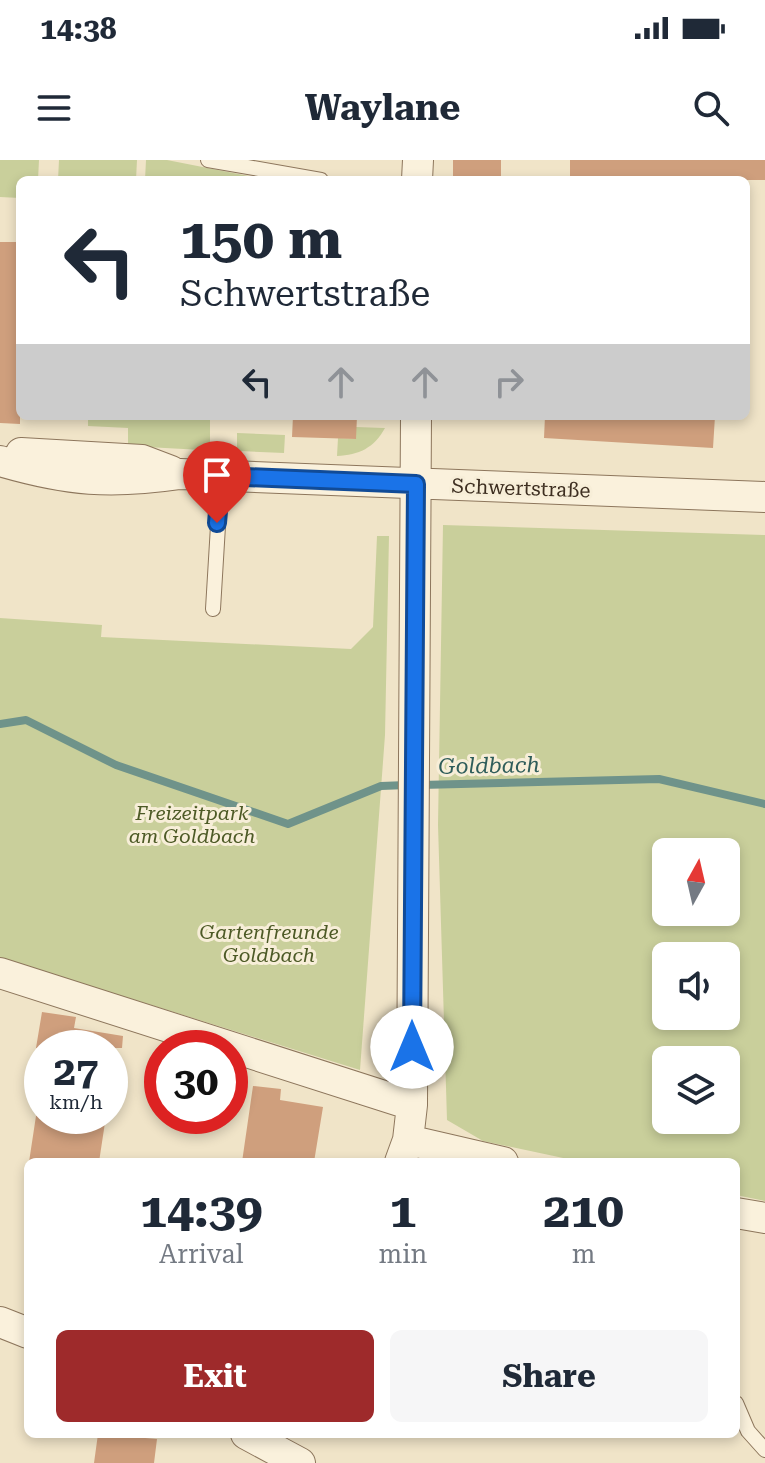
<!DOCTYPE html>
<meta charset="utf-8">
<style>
:root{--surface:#fff;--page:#f6f6f7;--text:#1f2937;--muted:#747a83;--accent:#9e2a2b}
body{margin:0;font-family:"Roboto Serif",serif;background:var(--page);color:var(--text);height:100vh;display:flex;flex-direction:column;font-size:30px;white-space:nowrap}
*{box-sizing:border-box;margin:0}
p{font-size:26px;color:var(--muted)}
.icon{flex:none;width:44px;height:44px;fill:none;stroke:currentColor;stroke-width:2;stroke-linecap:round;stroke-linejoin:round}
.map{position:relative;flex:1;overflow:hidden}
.side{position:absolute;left:24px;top:998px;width:716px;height:280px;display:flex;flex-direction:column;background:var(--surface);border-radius:12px;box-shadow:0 4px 12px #0003}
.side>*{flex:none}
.top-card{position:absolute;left:16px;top:16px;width:734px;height:244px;border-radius:12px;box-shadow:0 4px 12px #0003;background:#fff;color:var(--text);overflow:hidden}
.needle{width:52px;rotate:8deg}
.fabs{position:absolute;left:652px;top:678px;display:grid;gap:16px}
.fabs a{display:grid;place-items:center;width:88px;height:88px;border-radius:12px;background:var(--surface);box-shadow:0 4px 12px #0003;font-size:40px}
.speed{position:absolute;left:24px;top:870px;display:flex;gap:16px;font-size:40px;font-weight:700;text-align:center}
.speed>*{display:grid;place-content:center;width:104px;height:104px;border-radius:50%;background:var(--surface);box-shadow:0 4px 12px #0003;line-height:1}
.speed small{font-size:20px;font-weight:400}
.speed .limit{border:12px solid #d22;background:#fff;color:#111}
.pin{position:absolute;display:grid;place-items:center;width:68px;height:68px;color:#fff;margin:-82px -34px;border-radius:50% 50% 50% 0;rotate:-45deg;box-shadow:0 0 8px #0007}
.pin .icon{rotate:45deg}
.me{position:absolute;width:88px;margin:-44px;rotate:0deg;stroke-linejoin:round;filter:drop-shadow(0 0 6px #0008)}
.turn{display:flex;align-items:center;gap:28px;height:168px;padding:0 32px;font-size:36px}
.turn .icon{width:104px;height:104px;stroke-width:2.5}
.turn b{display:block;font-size:56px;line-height:68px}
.lanes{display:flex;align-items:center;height:76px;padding:0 32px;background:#0003;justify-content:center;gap:40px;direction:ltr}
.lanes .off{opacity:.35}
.eta{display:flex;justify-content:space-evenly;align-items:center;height:136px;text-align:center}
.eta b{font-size:48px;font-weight:700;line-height:56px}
.action{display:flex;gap:16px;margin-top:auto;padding:16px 32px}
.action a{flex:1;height:92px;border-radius:12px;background:var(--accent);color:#fff;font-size:32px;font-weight:700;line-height:92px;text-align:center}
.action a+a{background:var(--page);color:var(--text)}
.status{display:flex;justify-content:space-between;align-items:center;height:56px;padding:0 40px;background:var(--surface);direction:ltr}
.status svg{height:22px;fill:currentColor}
header{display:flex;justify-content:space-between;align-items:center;height:104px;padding:0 32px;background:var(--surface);font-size:36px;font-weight:700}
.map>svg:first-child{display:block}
.green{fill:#c9cf9b;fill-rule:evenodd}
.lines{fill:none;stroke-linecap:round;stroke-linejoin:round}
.stream{stroke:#6f938a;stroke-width:8}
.building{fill:#cf9f7d}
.service-casing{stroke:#8d765c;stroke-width:16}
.minor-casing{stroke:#8d765c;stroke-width:32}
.service{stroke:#faf1dc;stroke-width:14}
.minor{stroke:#faf1dc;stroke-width:30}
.route-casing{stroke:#114b97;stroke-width:20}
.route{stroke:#1a73e8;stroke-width:14}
.labels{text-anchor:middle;stroke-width:6;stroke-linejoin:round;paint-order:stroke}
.street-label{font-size:20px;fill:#3d2e20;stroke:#f7eed8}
.park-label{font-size:20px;font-style:italic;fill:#4d5a26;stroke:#f7eed8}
.water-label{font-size:22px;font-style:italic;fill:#2f5d5a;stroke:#f7eed8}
</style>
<div class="status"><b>14:38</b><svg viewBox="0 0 49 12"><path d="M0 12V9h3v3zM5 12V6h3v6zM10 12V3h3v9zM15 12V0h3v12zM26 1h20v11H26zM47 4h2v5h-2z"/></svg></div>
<header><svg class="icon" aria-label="menu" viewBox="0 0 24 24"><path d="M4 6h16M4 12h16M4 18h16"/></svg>Waylane<svg class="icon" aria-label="search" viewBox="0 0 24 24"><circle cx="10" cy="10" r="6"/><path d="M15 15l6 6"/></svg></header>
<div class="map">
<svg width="765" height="1303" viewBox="0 0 765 1303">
<rect width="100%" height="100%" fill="#f0e4c8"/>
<path class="green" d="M 0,0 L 39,0 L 38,20 L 20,20 L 20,38 L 0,37 Z
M 59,0 L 137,0 L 136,20 L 58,20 Z
M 146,0 L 167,0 L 269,20 L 145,20 Z
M 88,256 L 210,258 L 210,285 L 202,290 L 128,286 L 128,268 L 88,266 Z
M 356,267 L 385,268 C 374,288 359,295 337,296 L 338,278 L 356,279 Z
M 237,273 L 285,275 L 284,293 L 240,291 L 237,289 Z
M 443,365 L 765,375 L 765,1041 L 736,1035 L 736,1002 L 582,1002 L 483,981 L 447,960 L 438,665 ZM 666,692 L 726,692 L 726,752 L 666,752 ZM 666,796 L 726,796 L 726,856 L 666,856 ZM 666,900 L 726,900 L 726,960 L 666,960 Z
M 377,376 L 389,376 L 385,575 L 360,910 L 0,798 L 0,458 L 102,465 L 101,477 L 351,489 L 373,467 Z"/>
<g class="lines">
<path class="stream" d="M 0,564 L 26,560 L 116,605 L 288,664 L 381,626 L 407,625
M 421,625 L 659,619 L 765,644"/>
</g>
<path class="building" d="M 453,0 L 501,0 L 501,20 L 453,20 Z
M 570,0 L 765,0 L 765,20 L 570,20 Z
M 0,82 L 20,82 L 20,264 L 0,263 Z
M 293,256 L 357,256 L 356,279 L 292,277 Z
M 545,256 L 715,256 L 713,288 L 544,278 Z
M 42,852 L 76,857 L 74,868 L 123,876 L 122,888 L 36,888 Z
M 253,926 L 281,929 L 280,940 L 323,947 L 314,1002 L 242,1002 Z
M 36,956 L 106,956 L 99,1002 L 29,1002 Z
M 98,1274 L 157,1279 L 154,1303 L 94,1303 Z"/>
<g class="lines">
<g class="service-casing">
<path id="service" d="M 208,0 L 321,20
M 213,449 L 221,316
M 736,1243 L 748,1271 L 765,1290"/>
</g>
<g class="minor-casing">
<path id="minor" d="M 417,20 L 418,0
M 21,293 L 142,300 L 171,311
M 0,301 C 68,321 111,324 180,314 L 765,337
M 0,813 L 412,945
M 408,980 L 503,1002
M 400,1002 L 408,980 L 412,945 L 416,256
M 736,1053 L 765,1058
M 0,1162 L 28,1173
M 246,1274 L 300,1303"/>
</g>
<use href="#service" class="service"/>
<use href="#minor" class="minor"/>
</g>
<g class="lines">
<g class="route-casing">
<path id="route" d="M 217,363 L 221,316 L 416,324 L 412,887"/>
</g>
<use href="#route" class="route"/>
</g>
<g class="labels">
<g class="street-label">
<text transform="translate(521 328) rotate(2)" y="7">Schwertstraße</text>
</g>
<g class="park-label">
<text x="192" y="660">Freizeitpark<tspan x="192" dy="23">am Goldbach</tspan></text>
<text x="269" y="779">Gartenfreunde<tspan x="269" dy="23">Goldbach</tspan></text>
</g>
<g class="water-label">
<text transform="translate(489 605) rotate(-1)" y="8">Goldbach</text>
</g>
</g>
</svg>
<div class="fabs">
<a><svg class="needle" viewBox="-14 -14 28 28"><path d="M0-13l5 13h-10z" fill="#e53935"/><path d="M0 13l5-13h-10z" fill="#747a83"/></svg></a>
<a><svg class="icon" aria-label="sound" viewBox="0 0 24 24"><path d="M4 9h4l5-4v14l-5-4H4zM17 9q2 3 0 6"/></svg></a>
<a><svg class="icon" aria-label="layers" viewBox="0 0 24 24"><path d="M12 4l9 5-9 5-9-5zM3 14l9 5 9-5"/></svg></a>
</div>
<div class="speed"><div>27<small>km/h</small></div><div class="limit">30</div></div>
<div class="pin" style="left:217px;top:363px;background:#d93025"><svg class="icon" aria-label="arrive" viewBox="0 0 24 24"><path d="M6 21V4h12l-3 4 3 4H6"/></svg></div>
<svg class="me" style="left:412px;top:887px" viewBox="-20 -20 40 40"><circle r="19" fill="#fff"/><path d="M0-13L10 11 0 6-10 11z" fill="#1a73e8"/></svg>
<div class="top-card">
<div class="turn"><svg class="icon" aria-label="left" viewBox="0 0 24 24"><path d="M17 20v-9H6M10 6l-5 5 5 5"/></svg><div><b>150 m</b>Schwertstraße</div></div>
<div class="lanes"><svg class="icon" aria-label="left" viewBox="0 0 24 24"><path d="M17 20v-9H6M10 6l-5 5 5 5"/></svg><svg class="icon off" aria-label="ahead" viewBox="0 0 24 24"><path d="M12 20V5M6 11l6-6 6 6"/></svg><svg class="icon off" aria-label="ahead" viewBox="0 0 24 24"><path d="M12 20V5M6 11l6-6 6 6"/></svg><svg class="icon off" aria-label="right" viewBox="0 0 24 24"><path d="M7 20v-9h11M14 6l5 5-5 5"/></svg></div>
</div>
<section class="side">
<div class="eta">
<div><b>14:39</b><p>Arrival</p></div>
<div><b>1</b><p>min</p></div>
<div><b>210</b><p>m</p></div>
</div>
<div class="action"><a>Exit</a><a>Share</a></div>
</section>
</div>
